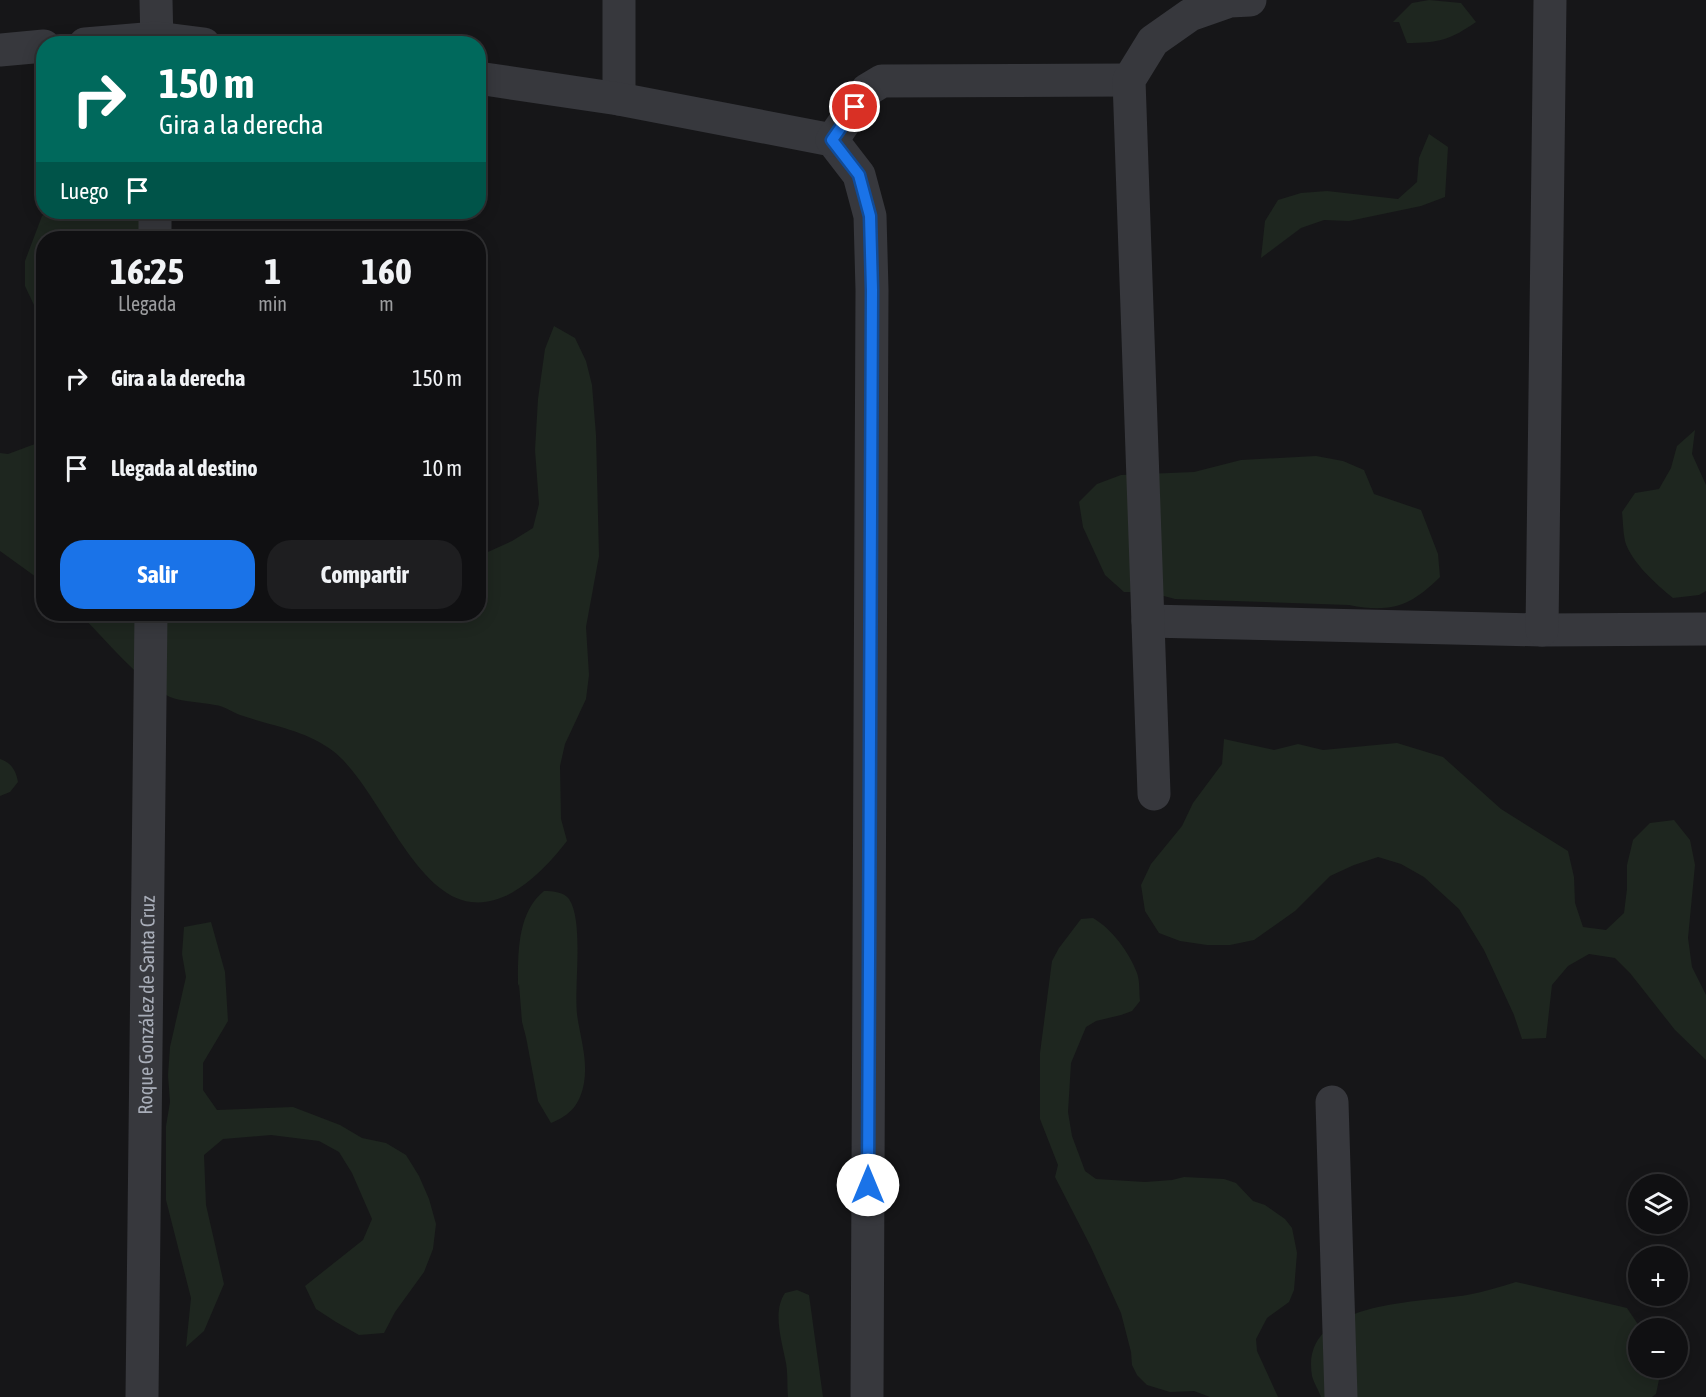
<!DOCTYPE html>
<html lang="es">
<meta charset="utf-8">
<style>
:root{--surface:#101012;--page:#1e1e20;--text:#f1f3f6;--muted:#9c9d9f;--line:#303032;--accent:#1a73e8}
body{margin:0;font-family:"Asap Condensed",sans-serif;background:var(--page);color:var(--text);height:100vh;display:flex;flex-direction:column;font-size:22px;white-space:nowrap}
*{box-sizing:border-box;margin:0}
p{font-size:20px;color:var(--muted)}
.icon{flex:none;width:33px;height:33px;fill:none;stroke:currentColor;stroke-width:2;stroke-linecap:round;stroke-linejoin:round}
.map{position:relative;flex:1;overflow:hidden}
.side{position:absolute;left:36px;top:231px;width:450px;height:390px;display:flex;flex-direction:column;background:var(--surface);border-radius:24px;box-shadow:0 3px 15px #0003,0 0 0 2px var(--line)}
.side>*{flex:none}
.banner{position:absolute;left:36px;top:36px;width:450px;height:183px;border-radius:24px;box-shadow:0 3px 15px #0003,0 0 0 2px var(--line);background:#00695c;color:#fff;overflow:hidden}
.tools{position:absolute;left:1628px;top:1174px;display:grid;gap:12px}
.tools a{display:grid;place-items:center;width:60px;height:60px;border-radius:50%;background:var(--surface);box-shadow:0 3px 15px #0003,0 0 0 2px var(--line);font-size:30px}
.pin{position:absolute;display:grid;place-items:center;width:51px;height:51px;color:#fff;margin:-26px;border:3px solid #fff;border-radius:50%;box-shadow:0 2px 6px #0007}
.me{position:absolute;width:66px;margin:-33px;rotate:0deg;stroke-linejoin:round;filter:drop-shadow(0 0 4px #0008)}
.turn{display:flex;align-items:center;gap:21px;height:126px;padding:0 24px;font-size:27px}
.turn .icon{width:78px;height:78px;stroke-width:2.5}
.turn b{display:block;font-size:42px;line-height:51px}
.then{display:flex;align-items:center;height:57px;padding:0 24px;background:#0003;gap:12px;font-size:22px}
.eta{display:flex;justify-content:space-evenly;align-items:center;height:102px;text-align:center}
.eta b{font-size:36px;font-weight:700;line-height:42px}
.primary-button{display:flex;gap:12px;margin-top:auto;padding:12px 24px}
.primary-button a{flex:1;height:69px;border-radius:24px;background:var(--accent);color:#fff;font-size:24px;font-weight:700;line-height:69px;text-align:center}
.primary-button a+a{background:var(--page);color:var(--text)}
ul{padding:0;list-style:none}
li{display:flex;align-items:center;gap:18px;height:90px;padding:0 24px}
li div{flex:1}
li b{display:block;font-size:22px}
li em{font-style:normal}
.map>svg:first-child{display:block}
.green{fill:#1e261f}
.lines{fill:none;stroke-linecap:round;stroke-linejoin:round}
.minor{stroke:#37383d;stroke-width:33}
.route-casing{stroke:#114b97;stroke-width:15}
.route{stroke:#1a73e8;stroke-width:10}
.labels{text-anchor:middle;stroke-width:5;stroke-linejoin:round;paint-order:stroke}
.street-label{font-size:20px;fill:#a8adb8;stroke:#111113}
</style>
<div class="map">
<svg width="1706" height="1397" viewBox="0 0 1706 1397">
<rect width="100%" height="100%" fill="#161618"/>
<path class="green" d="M 1429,0 L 1461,3 L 1476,22 C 1450,40 1439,43 1407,43 L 1399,22 L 1393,22 L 1412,3 Z
M 1429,134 L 1448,147 L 1445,197 L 1421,206 L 1349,221 L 1324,220 L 1301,228 L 1261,258 L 1265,221 L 1278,200 L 1301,193 L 1327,191 L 1398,199 L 1417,182 L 1419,158 Z
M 47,212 L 149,212 L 154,238 L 44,238 L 43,324 L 25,286 L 25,261 L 42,216 Z
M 554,326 L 575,338 L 586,361 L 592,385 L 596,435 L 599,556 L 586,627 L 589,675 L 586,699 L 565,744 L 560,766 L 561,819 L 567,841 C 545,869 510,907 471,902 C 413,895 378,786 333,751 C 306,730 272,726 240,715 C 232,712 224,706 215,705 C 201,702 183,702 170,697 C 143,685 102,636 80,614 L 478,614 L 479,556 L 512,541 L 533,528 L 539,504 L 535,450 L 538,399 L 545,349 Z
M 1695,430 L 1692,454 L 1706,485 L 1706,591 L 1699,595 L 1673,598 C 1656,584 1631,562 1625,541 C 1623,532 1623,521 1622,512 L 1635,493 L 1659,489 L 1671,468 L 1677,446 Z
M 43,441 L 43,582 L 0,551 L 0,453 L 8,454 Z
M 1316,456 L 1343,461 L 1364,470 L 1374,494 L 1421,510 L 1438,554 L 1440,577 C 1410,607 1390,613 1349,605 L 1175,599 L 1149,592 L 1124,592 L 1105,575 L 1083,527 L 1079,502 L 1097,484 L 1121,475 L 1194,472 L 1241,460 Z
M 1224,739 L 1274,750 L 1298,744 L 1323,750 L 1397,743 L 1443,757 L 1501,809 L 1568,851 L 1574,877 L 1575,903 L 1583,927 L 1606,930 L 1624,913 L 1627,889 L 1627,865 L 1633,840 L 1650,823 L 1674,820 L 1690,840 L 1695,865 L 1688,938 L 1692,967 L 1706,995 L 1706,1060 L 1675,1030 L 1630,973 L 1615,958 L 1589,954 L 1568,966 L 1552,985 L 1546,1038 L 1522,1039 L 1514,1015 L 1484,950 L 1459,909 L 1424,877 L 1401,864 L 1378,857 L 1354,865 L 1330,876 L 1295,911 L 1254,940 L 1230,945 L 1207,945 L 1180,941 L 1159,933 L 1145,911 L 1141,885 L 1151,864 L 1182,826 L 1193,803 L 1222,764 Z
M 0,759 C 12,763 16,771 18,782 L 10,792 L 0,796 Z
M 544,891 C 553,891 564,892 569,899 C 584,921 574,986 577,1014 C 580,1037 588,1059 584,1083 C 580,1104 571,1115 551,1123 L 538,1101 L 526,1037 L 522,1022 L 519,984 L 518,986 C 518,953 517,913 544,891 Z
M 1093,918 C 1112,929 1129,952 1137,973 C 1140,981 1139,992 1140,1001 L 1132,1011 L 1121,1015 L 1096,1021 L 1086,1027 L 1071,1063 L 1068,1112 L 1072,1136 L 1085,1171 L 1096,1179 L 1145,1182 L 1172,1180 L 1184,1177 L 1224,1179 L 1236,1183 L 1253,1201 L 1265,1205 L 1285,1219 L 1292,1228 L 1297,1253 L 1294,1290 L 1289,1302 L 1267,1318 L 1256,1339 L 1257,1351 L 1278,1397 L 1210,1397 L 1194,1391 L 1170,1392 L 1147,1385 L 1137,1375 L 1132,1365 L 1131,1352 L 1121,1313 L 1091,1247 L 1055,1177 L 1058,1165 L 1040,1119 L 1040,1053 L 1052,961 L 1059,948 L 1081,919 Z
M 211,922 L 225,972 L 228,1021 L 203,1063 L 203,1090 L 217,1110 L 293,1107 L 340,1125 L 362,1138 L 386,1143 L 406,1155 L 419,1176 L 429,1199 L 436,1224 L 433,1249 L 424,1272 L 395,1312 L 384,1333 L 359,1335 L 336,1322 L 316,1309 L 305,1286 L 363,1240 L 372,1219 L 352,1173 L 339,1152 L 319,1141 L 271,1135 L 223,1139 L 204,1155 L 206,1205 L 224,1284 L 204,1331 L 186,1347 L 191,1298 L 166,1200 L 166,1126 L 170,1102 L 168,1075 L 170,1047 L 186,977 L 182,954 L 184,927 Z
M 1516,1282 L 1627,1308 L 1641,1329 L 1638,1329 L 1638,1368 L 1660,1368 L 1661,1370 L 1656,1394 L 1652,1397 L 1321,1397 C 1319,1391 1314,1383 1312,1376 C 1299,1300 1419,1303 1467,1295 C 1483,1292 1500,1287 1516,1282 Z
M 797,1290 L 809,1295 L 823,1397 L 788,1397 C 787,1386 788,1374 786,1363 C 782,1341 772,1312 785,1293 Z"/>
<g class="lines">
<g class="minor">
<path d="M 156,0 L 157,44"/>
<path d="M 619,0 L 619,99"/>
<path d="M 85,44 L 157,38 L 204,44"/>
<path d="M 0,50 L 44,46"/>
<path d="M 478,78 L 619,99 L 832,140 L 859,175 L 870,216 L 872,290 L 867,1397"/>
<path d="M 832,140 L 867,90 L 882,81 L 1129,80"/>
<path d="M 155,238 L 155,212"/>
<path d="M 1148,621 L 1542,630 L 1706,629"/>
<path d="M 1542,630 L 1550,0"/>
<path d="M 1154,794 L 1129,80 L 1153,41 L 1190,15 L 1230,1 L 1250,0"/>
<path d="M 1332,1102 L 1341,1397"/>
<path id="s1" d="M 142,1397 L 151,614"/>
</g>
</g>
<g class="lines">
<g class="route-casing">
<path id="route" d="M 855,107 L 832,140 L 859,175 L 870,216 L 872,290 L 868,1185"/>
</g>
<use href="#route" class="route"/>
</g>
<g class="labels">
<g class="street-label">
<text dy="7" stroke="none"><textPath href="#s1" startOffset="392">Roque González de Santa Cruz</textPath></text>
</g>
</g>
</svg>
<div class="tools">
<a><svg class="icon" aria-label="layers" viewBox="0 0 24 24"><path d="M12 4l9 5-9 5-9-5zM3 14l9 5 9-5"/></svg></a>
<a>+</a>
<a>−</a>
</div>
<div class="pin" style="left:855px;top:107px;background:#d93025"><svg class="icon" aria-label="arrive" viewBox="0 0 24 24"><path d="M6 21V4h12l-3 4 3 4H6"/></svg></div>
<svg class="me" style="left:868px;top:1185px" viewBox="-20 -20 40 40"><circle r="19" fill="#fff"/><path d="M0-13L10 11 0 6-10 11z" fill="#1a73e8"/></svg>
<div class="banner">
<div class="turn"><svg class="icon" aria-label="right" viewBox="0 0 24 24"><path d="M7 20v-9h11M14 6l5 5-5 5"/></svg><div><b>150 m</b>Gira a la derecha</div></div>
<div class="then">Luego<svg class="icon" aria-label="arrive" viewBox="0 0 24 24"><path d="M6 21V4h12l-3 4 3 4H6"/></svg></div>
</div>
<section class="side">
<div class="eta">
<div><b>16:25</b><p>Llegada</p></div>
<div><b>1</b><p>min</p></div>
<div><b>160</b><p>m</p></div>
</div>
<ul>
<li><svg class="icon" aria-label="right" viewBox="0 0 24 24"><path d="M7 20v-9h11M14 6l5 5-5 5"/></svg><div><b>Gira a la derecha</b></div><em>150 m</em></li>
<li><svg class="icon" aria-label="arrive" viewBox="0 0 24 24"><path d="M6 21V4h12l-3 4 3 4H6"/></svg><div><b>Llegada al destino</b></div><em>10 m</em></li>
</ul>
<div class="primary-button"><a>Salir</a><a>Compartir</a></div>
</section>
</div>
